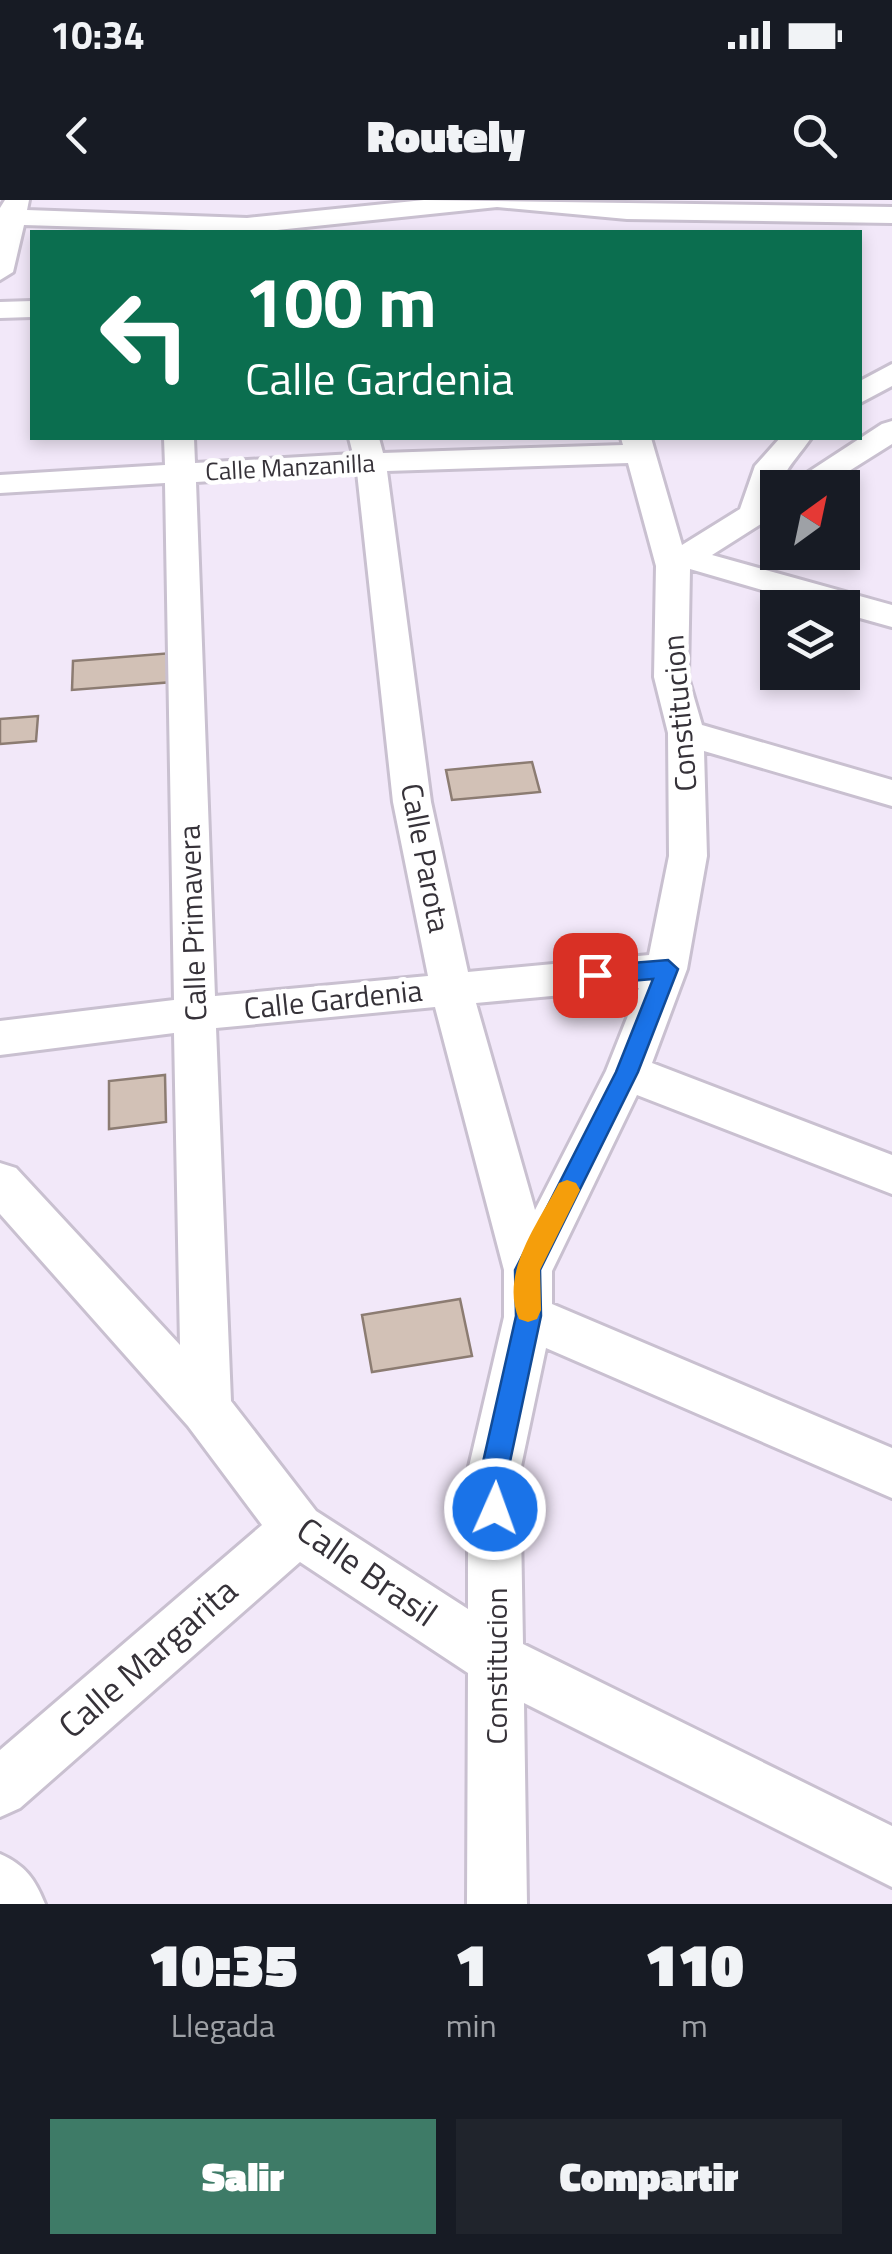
<!DOCTYPE html>
<html lang="es">
<style>
:root{--surface:#171b24;--page:#20242c;--text:#f1f3f6;--muted:#9ea1a6;--accent:#3e7b67}
body{margin:0;font-family:"Titillium Web",sans-serif;background:var(--page);color:var(--text);height:100vh;display:flex;flex-direction:column;font-size:38px;white-space:nowrap}
*{box-sizing:border-box;margin:0}
p{font-size:32px;color:var(--muted)}
.icon{flex:none;width:55px;height:55px;fill:none;stroke:currentColor;stroke-width:2;stroke-linecap:round;stroke-linejoin:round}
.map{position:relative;height:1704px;overflow:hidden}
.panel{display:flex;flex-direction:column;background:var(--surface);flex:1}
.panel>*{flex:none}
.hud{position:absolute;left:30px;top:30px;width:832px;height:210px;border-radius:0px;box-shadow:0 5px 15px #0003;background:#0b6e4f;color:#fff;overflow:hidden}
.needle{width:65px;rotate:33deg}
.tools{position:absolute;left:760px;top:270px;display:grid;gap:20px}
.tools a{display:grid;place-items:center;width:100px;height:100px;border-radius:0px;background:var(--surface);box-shadow:0 5px 15px #0003;font-size:50px}
.pin{position:absolute;display:grid;place-items:center;width:85px;height:85px;color:#fff;margin:-42px;border-radius:20px;box-shadow:0 5px 15px #0006}
.me{position:absolute;width:110px;margin:-55px;rotate:2deg;stroke-linejoin:round;filter:drop-shadow(0 0 8px #0008)}
.turn{display:flex;align-items:center;gap:35px;height:210px;padding:0 50px;font-size:45px}
.turn .icon{width:130px;height:130px;stroke-width:2.5}
.turn b{display:block;font-size:70px;line-height:85px}
.eta{display:flex;justify-content:space-evenly;align-items:center;height:170px;text-align:center}
.eta b{font-size:60px;font-weight:800;line-height:70px}
.action{display:flex;gap:20px;margin-top:auto;padding:20px 50px}
.action a{flex:1;height:115px;border-radius:0px;background:var(--accent);color:#fff;font-size:40px;font-weight:800;line-height:115px;text-align:center}
.action a+a{background:var(--page);color:var(--text)}
.status{display:flex;justify-content:space-between;align-items:center;height:70px;padding:0 50px;background:var(--surface);direction:ltr}
.status svg{height:28px;fill:currentColor}
header{display:flex;justify-content:space-between;align-items:center;height:130px;padding:0 50px;background:var(--surface);font-size:45px;font-weight:800}
.map>svg:first-child{display:block}
.building{fill:#d2c1b6;stroke:#8c7c72;stroke-width:2.5}
.lines{fill:none;stroke-linecap:round;stroke-linejoin:round}
.minor-casing{stroke:#c9c0d0;stroke-width:6}
.minor{fill:#fff;fill-rule:evenodd}
.route{fill:#1a73e8;stroke:#114b97;stroke-width:2.5}
.slow{fill:#f59e0b}
.labels{text-anchor:middle;stroke-width:9;stroke-linejoin:round;paint-order:stroke}
.far-street-label{font-size:25px;fill:#363239;stroke:#fff}
.street-label{font-size:30px;fill:#363239;stroke:#fff}
.near-street-label{font-size:35px;fill:#363239;stroke:#fff}
</style>
<div class="status"><b>10:34</b><svg viewBox="0 0 49 12"><path d="M0 12V9h3v3zM5 12V6h3v6zM10 12V3h3v9zM15 12V0h3v12zM26 1h20v11H26zM47 4h2v5h-2z"/></svg></div>
<header><svg class="icon" aria-label="back" viewBox="0 0 24 24"><path d="M15 5l-7 7 7 7"/></svg>Routely<svg class="icon" aria-label="search" viewBox="0 0 24 24"><circle cx="10" cy="10" r="6"/><path d="M15 15l6 6"/></svg></header>
<div class="map">
<svg width="892" height="1704" viewBox="0 0 892 1704">
<rect width="100%" height="100%" fill="#f2e8f9"/>
<path class="building" d="M 172,453 L 173,482 L 72,490 L 73,461 Z
M 38,516 L 36,541 L 0,544 L 0,519 Z
M 532,562 L 540,592 L 452,600 L 446,570 Z
M 165,875 L 166,922 L 109,929 L 109,881 Z
M 460,1099 L 472,1156 L 372,1172 L 362,1115 Z"/>
<g class="lines">
<g class="minor-casing">
<path id="minor" d="M 5,0 L 29,0 L 27,10 L 247,18 L 424,0 L 892,7 L 892,23 L 627,19 L 497,7 L 258,32 L 24,25 L 13,72 L 0,80 L 0,8 Z
M 32,101 L 32,117 L 0,118 L 0,102 Z
M 892,164 L 892,186 L 860,203 L 860,181 Z
M 892,221 L 892,244 L 822,288 L 784,288 L 882,224 Z
M 164,238 L 194,238 L 195,263 L 353,254 L 349,238 L 379,238 L 383,253 L 623,245 L 621,238 L 651,238 L 682,345 L 740,309 L 755,266 L 780,238 L 811,238 C 789,269 778,272 778,313 L 712,355 L 892,405 L 892,427 L 842,413 L 842,408 L 824,408 L 690,369 L 688,477 L 702,525 L 892,580 L 892,606 L 704,551 L 707,656 L 687,769 L 652,863 L 892,955 L 892,994 L 637,895 L 552,1071 L 552,1104 L 892,1248 L 892,1298 L 546,1148 L 520,1271 L 523,1444 L 892,1626 L 892,1687 L 524,1503 L 527,1704 L 467,1704 L 468,1473 L 300,1362 L 20,1608 L 0,1617 L 0,1550 L 262,1325 L 188,1226 L 0,1014 L 0,963 L 16,968 L 180,1145 L 174,833 L 0,855 L 0,821 L 174,800 L 165,283 L 0,293 L 0,275 L 165,265 ZM 628,263 L 656,366 L 654,477 L 668,533 L 669,656 L 649,755 L 468,772 L 431,602 L 387,271 ZM 357,272 L 393,602 L 428,776 L 215,796 L 196,282 ZM 639,788 L 606,871 L 535,1010 L 476,803 ZM 435,807 L 504,1070 L 504,1117 L 468,1271 L 468,1409 L 316,1311 L 231,1201 L 216,828 Z
M 0,1654 C 25,1665 35,1679 45,1704 L 0,1704 Z"/>
</g>
<use href="#minor" class="minor"/>
</g>
<path class="route" d="M 668,760 L 678,769 L 638,872 L 540,1070 L 541,1116 L 508,1271 L 509,1309 L 505,1318 L 495,1323 L 485,1318 L 481,1309 L 481,1271 L 516,1116 L 515,1070 L 616,872 L 653,779 L 595,784 L 584,775 L 595,766 Z"/>
<path class="slow" d="M 567,980 L 576,983 L 580,990 L 540,1070 L 541,1110 L 537,1119 L 528,1122 L 519,1119 C 499,1073 539,1022 559,983 Z"/>
<g class="labels">
<g class="far-street-label">
<text transform="translate(290 267) rotate(-3)" y="9">Calle Manzanilla</text>
</g>
<g class="street-label">
<text transform="translate(680 513) rotate(-95)" y="10">Constitucion</text>
<text transform="translate(425 658) rotate(79)" y="10">Calle Parota</text>
<text transform="translate(193 723) rotate(-92)" y="10">Calle Primavera</text>
<text transform="translate(333 800) rotate(-6)" y="10">Calle Gardenia</text>
<text transform="translate(497 1466) rotate(-90)" y="10">Constitucion</text>
</g>
<g class="near-street-label">
<text transform="translate(367 1372) rotate(35)" y="12">Calle Brasil</text>
<text transform="translate(148 1458) rotate(-41)" y="12">Calle Margarita</text>
</g>
</g>
</svg>
<div class="tools">
<a><svg class="needle" viewBox="-14 -14 28 28"><path d="M0-13l5 13h-10z" fill="#e53935"/><path d="M0 13l5-13h-10z" fill="#9ea1a6"/></svg></a>
<a><svg class="icon" aria-label="layers" viewBox="0 0 24 24"><path d="M12 4l9 5-9 5-9-5zM3 14l9 5 9-5"/></svg></a>
</div>
<div class="pin" style="left:595px;top:775px;background:#d93025"><svg class="icon" aria-label="arrive" viewBox="0 0 24 24"><path d="M6 21V4h12l-3 4 3 4H6"/></svg></div>
<svg class="me" style="left:495px;top:1309px" viewBox="-20 -20 40 40"><circle r="17" fill="#1a73e8" stroke="#fff" stroke-width="3"/><path d="M0-11L8 9 0 5-8 9z" fill="#fff"/></svg>
<div class="hud">
<div class="turn"><svg class="icon" aria-label="left" viewBox="0 0 24 24"><path d="M17 20v-9H6M10 6l-5 5 5 5"/></svg><div><b>100 m</b>Calle Gardenia</div></div>
</div>
</div>
<section class="panel">
<div class="eta">
<div><b>10:35</b><p>Llegada</p></div>
<div><b>1</b><p>min</p></div>
<div><b>110</b><p>m</p></div>
</div>
<div class="action"><a>Salir</a><a>Compartir</a></div>
</section>
